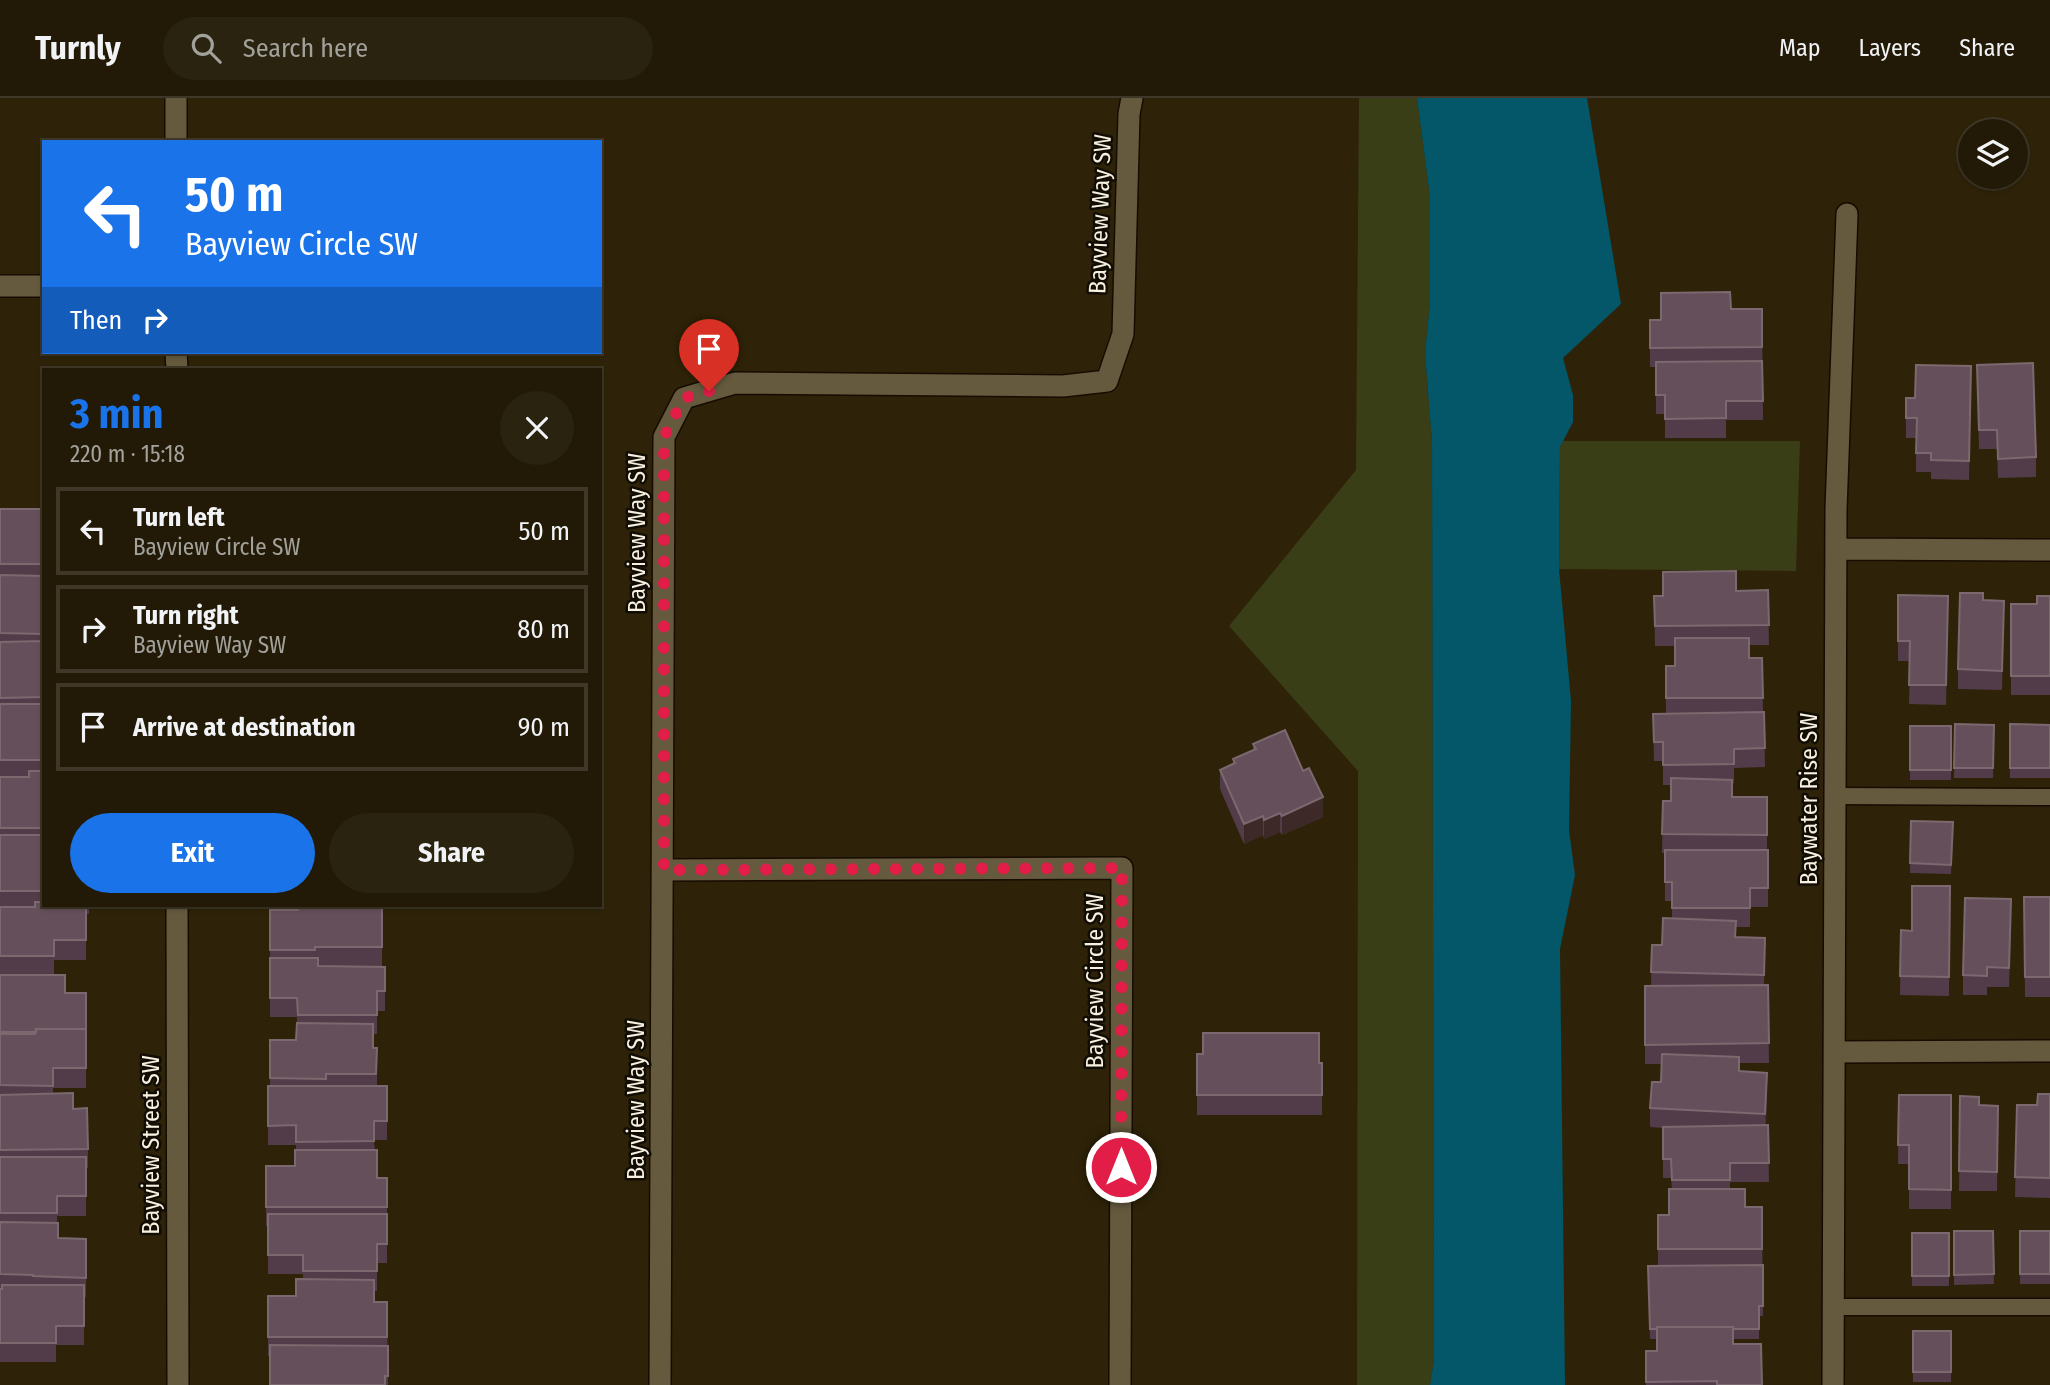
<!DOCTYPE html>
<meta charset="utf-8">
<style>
:root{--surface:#221a06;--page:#2a2310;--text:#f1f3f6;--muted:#a2a19b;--line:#3f3828;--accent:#1a73e8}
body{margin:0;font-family:"Fira Sans Condensed",sans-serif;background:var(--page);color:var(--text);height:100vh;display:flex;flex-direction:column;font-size:26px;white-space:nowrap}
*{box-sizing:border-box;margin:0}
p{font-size:23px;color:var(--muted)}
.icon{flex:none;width:38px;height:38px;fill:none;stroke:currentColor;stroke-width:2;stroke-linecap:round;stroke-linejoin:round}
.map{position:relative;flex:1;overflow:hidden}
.details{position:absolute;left:42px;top:270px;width:560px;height:539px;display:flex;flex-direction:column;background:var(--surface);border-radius:0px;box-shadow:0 2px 5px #0004,0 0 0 2px var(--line)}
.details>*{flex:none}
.hud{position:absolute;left:42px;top:42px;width:560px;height:214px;border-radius:0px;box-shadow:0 2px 5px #0004,0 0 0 2px var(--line);background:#1a73e8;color:#fff;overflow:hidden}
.tools{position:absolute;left:1958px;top:21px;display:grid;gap:14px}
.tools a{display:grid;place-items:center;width:70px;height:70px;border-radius:50%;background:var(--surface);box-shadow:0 2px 5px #0004,0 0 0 2px var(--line);font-size:35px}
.pin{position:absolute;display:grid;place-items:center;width:60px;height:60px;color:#fff;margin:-72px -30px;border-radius:50% 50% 50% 0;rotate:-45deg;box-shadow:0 0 7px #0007}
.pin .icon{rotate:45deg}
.me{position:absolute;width:77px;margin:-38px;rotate:0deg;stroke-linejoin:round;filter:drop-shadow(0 0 5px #0008)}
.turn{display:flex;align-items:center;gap:24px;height:147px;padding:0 28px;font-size:32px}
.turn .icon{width:91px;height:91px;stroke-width:2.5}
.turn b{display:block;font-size:49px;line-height:60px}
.then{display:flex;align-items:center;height:66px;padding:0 28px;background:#0003;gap:14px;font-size:26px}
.round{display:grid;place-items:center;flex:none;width:74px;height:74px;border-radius:37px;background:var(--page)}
.headline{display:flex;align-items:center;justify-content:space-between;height:119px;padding:0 28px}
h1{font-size:42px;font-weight:700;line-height:52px;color:var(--accent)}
.cta{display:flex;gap:14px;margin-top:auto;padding:14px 28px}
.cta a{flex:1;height:80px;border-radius:42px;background:var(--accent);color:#fff;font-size:28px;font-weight:700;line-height:80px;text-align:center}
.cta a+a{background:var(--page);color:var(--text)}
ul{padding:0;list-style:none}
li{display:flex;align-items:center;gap:21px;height:88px;margin:0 14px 10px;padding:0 14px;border:4px solid var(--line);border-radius:0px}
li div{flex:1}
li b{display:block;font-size:26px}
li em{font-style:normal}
header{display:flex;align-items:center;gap:42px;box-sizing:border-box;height:98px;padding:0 35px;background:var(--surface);border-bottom:2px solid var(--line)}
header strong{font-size:33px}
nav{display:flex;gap:38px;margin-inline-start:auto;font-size:24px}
.search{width:490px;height:63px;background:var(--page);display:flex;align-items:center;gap:18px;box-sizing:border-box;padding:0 24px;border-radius:38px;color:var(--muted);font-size:26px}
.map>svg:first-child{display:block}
.green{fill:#3a3e16}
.water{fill:#035768}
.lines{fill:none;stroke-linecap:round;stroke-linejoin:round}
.service-casing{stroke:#160c00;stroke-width:19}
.minor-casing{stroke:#160c00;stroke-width:24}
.service{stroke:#655a3e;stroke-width:16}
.minor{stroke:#655a3e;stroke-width:21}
.wall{fill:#533c49}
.shaded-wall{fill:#3d2a28}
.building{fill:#654f5a;stroke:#7c686f;stroke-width:2}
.route{stroke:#e11d48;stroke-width:12;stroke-dasharray:0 21.6}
.labels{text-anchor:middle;stroke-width:5;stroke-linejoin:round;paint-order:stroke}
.street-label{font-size:24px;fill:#f8f1e1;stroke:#120d04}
</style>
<header>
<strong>Turnly</strong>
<div class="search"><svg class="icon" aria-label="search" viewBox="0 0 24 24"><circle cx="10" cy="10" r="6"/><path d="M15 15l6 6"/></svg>Search here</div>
<nav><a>Map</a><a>Layers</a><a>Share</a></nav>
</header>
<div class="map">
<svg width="2050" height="1287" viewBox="0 0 2050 1287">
<rect width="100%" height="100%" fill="#2e2308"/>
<path class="green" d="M 1359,0 L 1417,0 L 1430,99 L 1430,203 L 1425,256 L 1432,344 L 1434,1262 L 1430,1287 L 1357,1287 L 1358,673 L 1229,528 L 1356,372 Z
M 1563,343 L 1800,343 L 1796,473 L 1559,471 L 1560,349 Z"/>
<path class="water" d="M 1417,0 L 1587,0 L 1621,206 L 1563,260 L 1573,297 L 1573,324 L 1560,349 L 1559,471 L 1571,603 L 1569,732 L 1575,777 L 1560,851 L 1565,1287 L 1430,1287 L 1434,1262 L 1432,344 L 1425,256 L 1430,203 L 1430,99 Z"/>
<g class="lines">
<g class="service-casing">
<path id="service" d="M 1835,698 L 2050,699
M 1833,1209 L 2050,1209"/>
</g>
<g class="minor-casing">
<path id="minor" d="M 176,0 L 176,44
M 0,188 L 44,188
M 176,254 L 177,271
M 1836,451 L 2050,452
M 664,772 L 1122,770 L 1120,1287
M 177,807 L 178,1287
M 1834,954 L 2050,953
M 660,1287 L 664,339 L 684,300 L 735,285 L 1063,288 L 1107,283 L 1123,236 L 1129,16 L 1132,0
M 1833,1287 L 1836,411 L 1847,116"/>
</g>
<use href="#service" class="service"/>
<use href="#minor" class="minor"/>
</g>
<path class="wall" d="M 1731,211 L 1762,211 L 1763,322 L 1726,322 L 1726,340 L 1665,340 L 1665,316 L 1656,316 L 1656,269 L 1650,269 L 1650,222 L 1661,222 Z
M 1977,267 L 2036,359 L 2036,379 L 1998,380 L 1997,351 L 1979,351 Z
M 1971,268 L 1969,382 L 1931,381 L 1931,374 L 1916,374 L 1916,340 L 1906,340 L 1906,300 L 1915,300 Z
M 0,411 L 44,411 L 44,807 L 89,807 L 89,816 L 86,816 L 86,862 L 54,862 L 54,877 L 86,931 L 86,990 L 53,990 L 53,995 L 73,1011 L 88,1051 L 88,1070 L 86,1070 L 86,1118 L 57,1118 L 58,1140 L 86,1141 L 86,1199 L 84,1199 L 84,1247 L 56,1247 L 56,1264 L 0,1264 Z
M 1768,492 L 1769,547 L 1749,547 L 1749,560 L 1762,560 L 1763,614 L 1764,614 L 1765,669 L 1734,670 L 1734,685 L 1732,686 L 1732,699 L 1767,699 L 1767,752 L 1768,752 L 1768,809 L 1750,809 L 1750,829 L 1736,829 L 1736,839 L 1765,859 L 1764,887 L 1768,887 L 1769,965 L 1739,965 L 1739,973 L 1767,994 L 1766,1027 L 1768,1027 L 1769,1084 L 1730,1084 L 1730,1091 L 1745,1109 L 1762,1109 L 1763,1218 L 1759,1218 L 1759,1241 L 1733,1241 L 1733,1246 L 1762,1287 L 1646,1287 L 1646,1253 L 1657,1253 L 1657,1241 L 1650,1241 L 1648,1168 L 1658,1168 L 1658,1117 L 1669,1117 L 1672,1091 L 1671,1080 L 1663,1080 L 1663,1030 L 1650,1029 L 1650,1010 L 1661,984 L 1661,966 L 1645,966 L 1645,888 L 1651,888 L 1652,847 L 1662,847 L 1672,821 L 1672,803 L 1665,803 L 1665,755 L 1662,755 L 1663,703 L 1671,703 L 1671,687 L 1663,687 L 1663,663 L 1654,663 L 1653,616 L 1666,615 L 1666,568 L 1675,568 L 1675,548 L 1655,548 L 1654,498 L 1736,493 Z
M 1898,497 L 1948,518 L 1946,607 L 1909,606 L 1910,563 L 1898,563 Z
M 2050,498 L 2050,597 L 2011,597 L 2011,506 L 2037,506 Z
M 1983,502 L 2004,503 L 2002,592 L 1958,591 L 1958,571 Z
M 1955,626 L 1994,627 L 1993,680 L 1954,680 Z
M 2010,626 L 2050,627 L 2050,680 L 2010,680 Z
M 1910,628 L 1951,628 L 1951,682 L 1910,682 Z
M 1253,646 L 1323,719 L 1282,737 L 1280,734 L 1264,741 L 1263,737 L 1244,746 L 1220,691 L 1220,672 L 1233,666 L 1233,661 L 1253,652 Z
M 1911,723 L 1953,734 L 1951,776 L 1910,775 Z
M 1950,788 L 1949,898 L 1900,897 L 1901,832 L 1912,833 Z
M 2024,799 L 2050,799 L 2050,899 L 2025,899 Z
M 298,807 L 383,807 L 382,808 L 382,868 L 325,868 L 385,869 L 385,913 L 377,913 L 377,936 L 373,936 L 373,950 L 377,950 L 377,988 L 387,988 L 387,1042 L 374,1042 L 377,1080 L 387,1080 L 387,1165 L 377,1165 L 377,1193 L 374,1193 L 374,1204 L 387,1204 L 388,1287 L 270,1287 L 270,1258 L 268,1258 L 268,1198 L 296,1198 L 303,1181 L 303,1176 L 268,1176 L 268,1128 L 266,1128 L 266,1068 L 295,1068 L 296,1052 L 296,1047 L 268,1047 L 268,988 L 270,988 L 270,942 L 296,942 L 297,925 L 297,919 L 270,919 L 270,812 L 298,812 Z
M 2011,821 L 2009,889 L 1987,889 L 1987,897 L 1963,897 L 1963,877 Z
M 1197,956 L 1322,965 L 1322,1017 L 1197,1017 Z
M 2050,996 L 2050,1100 L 2015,1099 L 2017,1007 L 2037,1007 Z
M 1899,997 L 1951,997 L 1951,1111 L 1909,1111 L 1909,1066 L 1898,1066 Z
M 1960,998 L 1979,1007 L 1998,1008 L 1997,1093 L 1959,1093 Z
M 1954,1133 L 1993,1133 L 1994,1186 L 1954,1187 Z
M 2020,1133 L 2050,1133 L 2050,1186 L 2020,1186 Z
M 1912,1135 L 1949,1135 L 1949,1188 L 1912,1188 Z
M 1913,1233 L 1951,1233 L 1951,1284 L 1913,1284 Z"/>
<path class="shaded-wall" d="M 1323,699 L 1323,719 L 1282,737 L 1282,718 Z
M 1280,715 L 1280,734 L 1264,741 L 1264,722 Z
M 1263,718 L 1263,737 L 1244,746 L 1244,726 Z
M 1767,975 L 1767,994 L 1765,1035 L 1765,1016 Z"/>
<path class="building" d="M 1730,194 L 1731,211 L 1762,211 L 1762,249 L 1650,250 L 1650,222 L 1661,222 L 1661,195 Z
M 1762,263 L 1763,303 L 1726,303 L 1726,320 L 1665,321 L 1665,297 L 1656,297 L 1656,264 Z
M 2033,265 L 2036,359 L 1998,361 L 1997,332 L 1979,332 L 1977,267 Z
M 1916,267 L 1971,268 L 1969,363 L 1931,362 L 1931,355 L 1916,355 L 1917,320 L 1906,320 L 1906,300 L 1915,300 Z
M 0,411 L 44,411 L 44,466 L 0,466 Z
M 1736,473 L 1736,493 L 1768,492 L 1769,527 L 1655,528 L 1654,498 L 1663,498 L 1663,474 Z
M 0,477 L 44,478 L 44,536 L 0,535 Z
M 1960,495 L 1983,495 L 1983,502 L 2004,503 L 2002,573 L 1958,571 Z
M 1898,497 L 1948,498 L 1946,587 L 1909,587 L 1910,543 L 1898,543 Z
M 2037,498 L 2050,498 L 2050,578 L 2011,578 L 2011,506 L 2037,506 Z
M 1675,540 L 1749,540 L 1749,560 L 1762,560 L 1763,600 L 1666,600 L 1666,568 L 1675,568 Z
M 44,543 L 44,599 L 0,600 L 0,544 Z
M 0,606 L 44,606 L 44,666 L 42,666 L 42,662 L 0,662 Z
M 1764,614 L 1765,650 L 1734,651 L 1734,666 L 1663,667 L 1663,644 L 1654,644 L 1653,616 Z
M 1955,626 L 1994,627 L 1993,670 L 1954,670 Z
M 2010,626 L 2050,627 L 2050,670 L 2010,670 Z
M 1910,628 L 1951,628 L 1951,672 L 1910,672 Z
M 1285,632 L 1303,673 L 1309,670 L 1323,699 L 1282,718 L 1280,715 L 1264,722 L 1263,718 L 1244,726 L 1220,672 L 1235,665 L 1233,661 L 1256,651 L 1253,646 Z
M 29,673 L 44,673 L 44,730 L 0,730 L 0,679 L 29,679 Z
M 1671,680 L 1732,682 L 1732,699 L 1767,699 L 1767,737 L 1662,736 L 1663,703 L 1671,703 Z
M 1911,723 L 1953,724 L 1951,767 L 1910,765 Z
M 0,737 L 44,737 L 44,797 L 42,797 L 42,793 L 0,793 Z
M 1665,752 L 1768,752 L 1768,790 L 1750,790 L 1750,810 L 1672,810 L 1672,784 L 1665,784 Z
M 1912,788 L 1950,788 L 1949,879 L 1900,878 L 1901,832 L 1912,833 Z
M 2024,799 L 2050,799 L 2050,879 L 2025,879 Z
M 1965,800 L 2011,801 L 2009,870 L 1987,869 L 1987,878 L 1963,877 Z
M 35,804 L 44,804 L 44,807 L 86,807 L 86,842 L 54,842 L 54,858 L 0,858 L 0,809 L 35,809 Z
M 298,807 L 382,807 L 382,849 L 315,849 L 315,852 L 270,852 L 270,812 L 298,812 Z
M 1663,820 L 1736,823 L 1735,839 L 1765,840 L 1764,877 L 1651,874 L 1652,847 L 1662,847 Z
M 270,860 L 318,860 L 318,868 L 385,869 L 385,893 L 377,893 L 377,917 L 298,917 L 297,900 L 270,900 Z
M 0,877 L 65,877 L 65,895 L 86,895 L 86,931 L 36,931 L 36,934 L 0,934 Z
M 1768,887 L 1769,945 L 1645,947 L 1645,888 Z
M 297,925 L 373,926 L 373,950 L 377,950 L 376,976 L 326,976 L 326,981 L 270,980 L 270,942 L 296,942 Z
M 36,931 L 86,931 L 86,970 L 53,970 L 53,988 L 0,987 L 0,936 L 35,936 Z
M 1203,935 L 1319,935 L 1319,965 L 1322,965 L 1322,997 L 1197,997 L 1197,956 L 1203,956 Z
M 1662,956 L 1739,959 L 1739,973 L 1767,975 L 1765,1016 L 1650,1010 L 1652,984 L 1661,984 Z
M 268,988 L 387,988 L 387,1023 L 374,1023 L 374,1043 L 296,1044 L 296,1027 L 268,1028 Z
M 73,995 L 73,1011 L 87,1010 L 88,1051 L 0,1052 L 0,997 Z
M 2038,996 L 2050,996 L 2050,1080 L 2015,1079 L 2017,1007 L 2037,1007 Z
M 1899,997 L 1951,997 L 1951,1092 L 1909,1091 L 1909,1047 L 1898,1047 Z
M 1960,998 L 1979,999 L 1979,1007 L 1998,1008 L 1997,1074 L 1959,1073 Z
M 1768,1027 L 1769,1065 L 1730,1065 L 1730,1082 L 1672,1082 L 1671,1061 L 1663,1061 L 1663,1029 Z
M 295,1052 L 377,1052 L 377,1080 L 387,1080 L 387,1109 L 266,1109 L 266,1068 L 295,1068 Z
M 0,1059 L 86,1059 L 86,1098 L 57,1098 L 57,1115 L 0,1115 Z
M 1669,1091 L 1745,1091 L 1745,1109 L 1762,1109 L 1762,1151 L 1658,1151 L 1658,1117 L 1669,1117 Z
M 268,1116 L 387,1116 L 387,1146 L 377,1146 L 377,1173 L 303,1173 L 303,1157 L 268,1157 Z
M 0,1124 L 58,1125 L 58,1140 L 86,1141 L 86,1180 L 33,1178 L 33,1177 L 0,1176 Z
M 1954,1133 L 1993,1133 L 1994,1176 L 1954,1177 Z
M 2020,1133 L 2050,1133 L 2050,1176 L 2020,1176 Z
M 1912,1135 L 1949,1135 L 1949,1178 L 1912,1178 Z
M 1763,1167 L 1763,1208 L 1759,1208 L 1759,1231 L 1733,1231 L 1733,1229 L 1657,1229 L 1657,1231 L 1650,1231 L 1648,1168 Z
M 296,1181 L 374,1182 L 374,1204 L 387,1204 L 387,1239 L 268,1239 L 268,1198 L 296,1198 Z
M 2,1187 L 84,1187 L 84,1228 L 56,1228 L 56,1245 L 0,1245 L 0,1191 L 2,1191 Z
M 1657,1229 L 1733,1229 L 1733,1246 L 1761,1246 L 1762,1287 L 1717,1287 L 1717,1283 L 1646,1284 L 1646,1253 L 1657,1253 Z
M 1913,1233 L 1951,1233 L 1951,1274 L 1913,1274 Z
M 270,1247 L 388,1248 L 388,1278 L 385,1278 L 385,1287 L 270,1287 Z"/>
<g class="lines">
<path class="route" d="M 709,293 L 684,300 L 664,339 L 664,772 L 1122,770 L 1121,1069"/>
</g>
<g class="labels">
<g class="street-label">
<text transform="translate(1100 116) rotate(-88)" y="8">Bayview Way SW</text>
<text transform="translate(637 435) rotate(-90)" y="8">Bayview Way SW</text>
<text transform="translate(1809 701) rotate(-90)" y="8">Baywater Rise SW</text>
<text transform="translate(1095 883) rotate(-90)" y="8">Bayview Circle SW</text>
<text transform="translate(636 1002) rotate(-90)" y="8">Bayview Way SW</text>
<text transform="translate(151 1047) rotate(-90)" y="8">Bayview Street SW</text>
</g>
</g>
</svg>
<div class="tools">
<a><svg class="icon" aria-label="layers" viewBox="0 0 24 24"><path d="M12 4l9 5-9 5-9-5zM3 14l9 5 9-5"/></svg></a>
</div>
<div class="pin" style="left:709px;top:293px;background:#d93025"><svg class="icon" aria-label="arrive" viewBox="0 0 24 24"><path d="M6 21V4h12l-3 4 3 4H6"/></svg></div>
<svg class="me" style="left:1121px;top:1069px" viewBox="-20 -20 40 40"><circle r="17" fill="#e11d48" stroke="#fff" stroke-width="3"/><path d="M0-11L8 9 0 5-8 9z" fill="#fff"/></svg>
<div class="hud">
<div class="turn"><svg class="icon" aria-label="left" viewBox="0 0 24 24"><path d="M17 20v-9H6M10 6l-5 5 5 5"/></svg><div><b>50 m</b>Bayview Circle SW</div></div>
<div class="then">Then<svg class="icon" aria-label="right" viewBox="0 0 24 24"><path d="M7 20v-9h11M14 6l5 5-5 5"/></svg></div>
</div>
<section class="details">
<div class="headline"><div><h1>3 min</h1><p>220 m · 15:18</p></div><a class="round"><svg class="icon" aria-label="close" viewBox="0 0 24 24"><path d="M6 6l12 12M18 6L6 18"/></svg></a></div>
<ul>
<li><svg class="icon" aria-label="left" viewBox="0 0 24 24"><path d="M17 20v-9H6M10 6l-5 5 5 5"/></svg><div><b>Turn left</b><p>Bayview Circle SW</p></div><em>50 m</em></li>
<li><svg class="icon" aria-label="right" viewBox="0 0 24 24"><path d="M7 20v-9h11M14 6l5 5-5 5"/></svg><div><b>Turn right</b><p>Bayview Way SW</p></div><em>80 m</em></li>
<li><svg class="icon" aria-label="arrive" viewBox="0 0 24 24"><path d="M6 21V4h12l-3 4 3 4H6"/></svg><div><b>Arrive at destination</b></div><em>90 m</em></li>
</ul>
<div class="cta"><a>Exit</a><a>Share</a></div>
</section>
</div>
